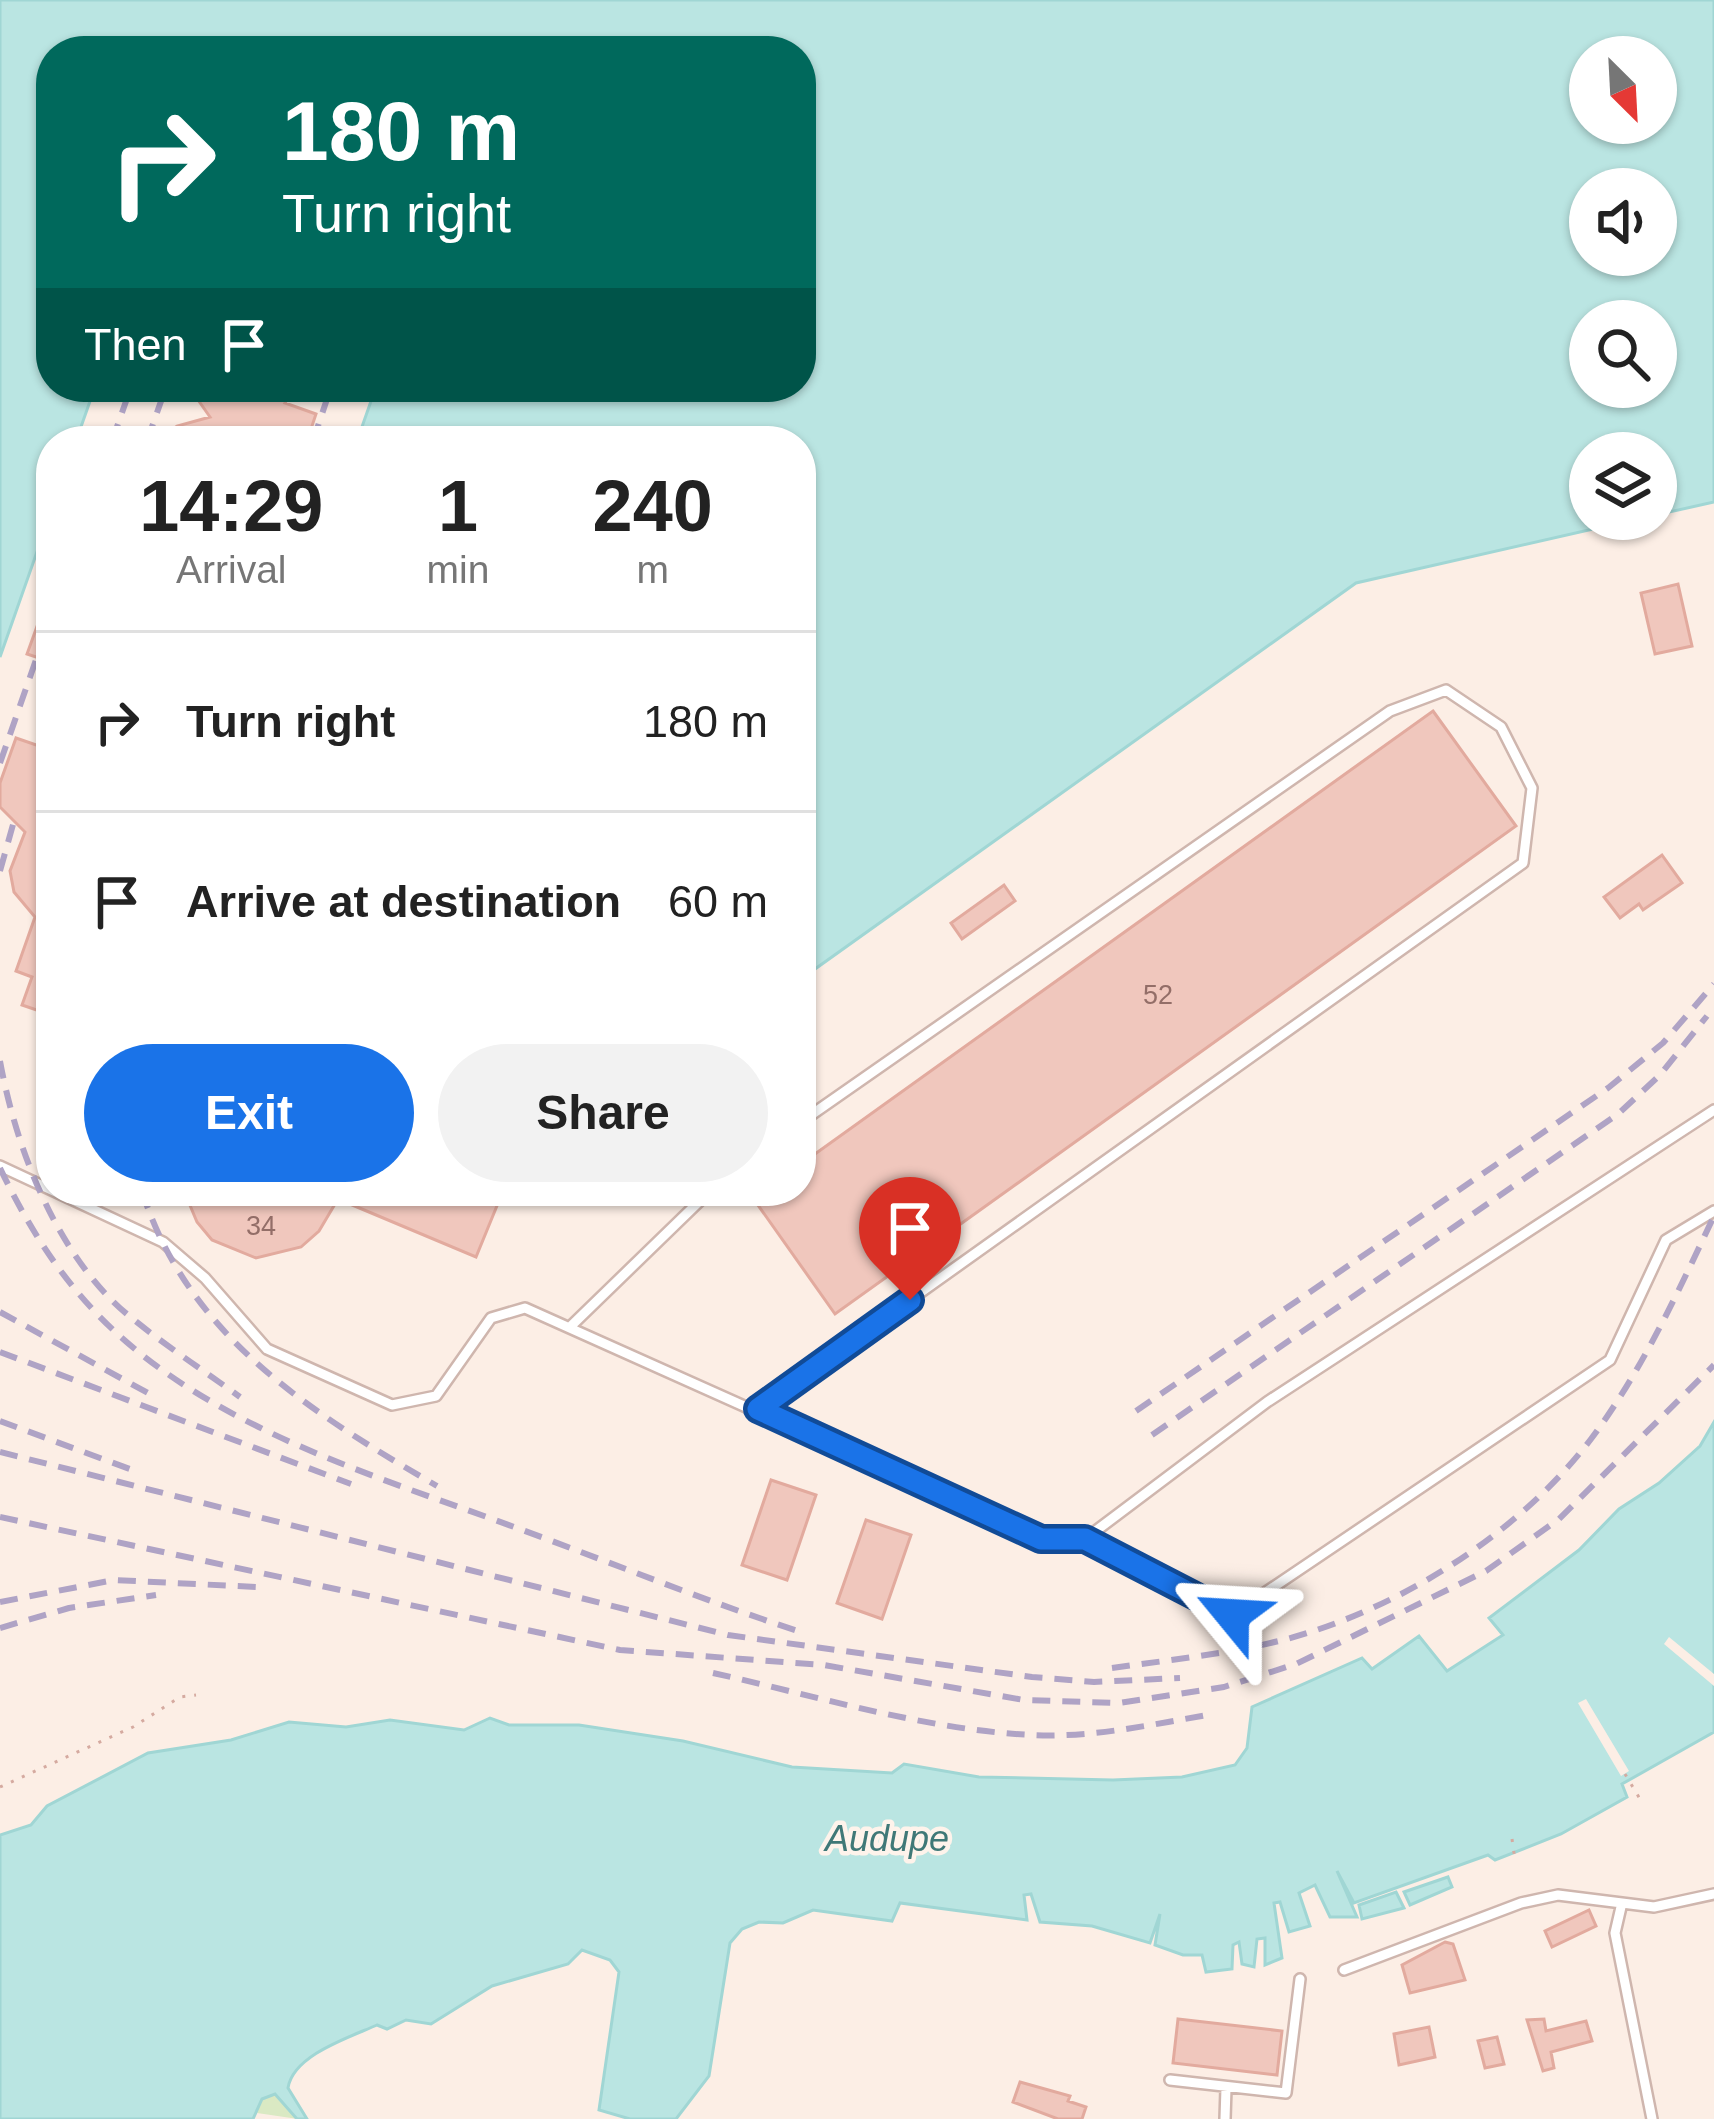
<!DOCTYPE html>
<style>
:root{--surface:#fff;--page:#f2f2f2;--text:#222;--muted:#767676;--line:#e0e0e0;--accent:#1a73e8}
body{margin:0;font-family:Helvetica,sans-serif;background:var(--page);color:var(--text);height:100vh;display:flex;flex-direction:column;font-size:45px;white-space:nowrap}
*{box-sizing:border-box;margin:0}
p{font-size:39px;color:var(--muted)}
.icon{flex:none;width:66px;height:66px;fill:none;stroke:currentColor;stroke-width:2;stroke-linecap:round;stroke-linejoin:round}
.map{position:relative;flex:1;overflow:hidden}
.panel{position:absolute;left:36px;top:426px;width:780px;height:780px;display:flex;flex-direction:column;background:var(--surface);border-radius:48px;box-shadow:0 3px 9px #0004}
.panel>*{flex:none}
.banner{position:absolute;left:36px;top:36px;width:780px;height:366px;border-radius:48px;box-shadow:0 3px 9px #0004;background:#00695c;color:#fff;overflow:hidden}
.needle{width:78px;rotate:156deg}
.fabs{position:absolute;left:1569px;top:36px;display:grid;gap:24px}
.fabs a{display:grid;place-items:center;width:108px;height:108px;border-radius:50%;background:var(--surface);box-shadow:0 3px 9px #0004;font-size:60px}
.pin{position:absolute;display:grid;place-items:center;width:102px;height:102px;color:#fff;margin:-123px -51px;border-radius:50% 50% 50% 0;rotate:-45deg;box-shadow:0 0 12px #0007}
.pin .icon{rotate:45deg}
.me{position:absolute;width:132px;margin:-66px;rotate:297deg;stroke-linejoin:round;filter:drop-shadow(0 0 9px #0008)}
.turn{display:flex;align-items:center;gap:42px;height:252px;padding:0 48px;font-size:54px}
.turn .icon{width:156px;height:156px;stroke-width:2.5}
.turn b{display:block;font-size:84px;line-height:102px}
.then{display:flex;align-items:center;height:114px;padding:0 48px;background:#0003;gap:24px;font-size:45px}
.eta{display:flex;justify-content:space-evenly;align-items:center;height:204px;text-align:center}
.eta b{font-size:72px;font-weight:800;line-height:84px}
.button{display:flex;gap:24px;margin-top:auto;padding:24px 48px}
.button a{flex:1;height:138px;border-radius:72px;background:var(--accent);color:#fff;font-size:48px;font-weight:800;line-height:138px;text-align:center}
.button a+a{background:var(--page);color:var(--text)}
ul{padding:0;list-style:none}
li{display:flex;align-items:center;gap:36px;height:180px;padding:0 48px;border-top:3px solid var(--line)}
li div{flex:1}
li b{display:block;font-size:45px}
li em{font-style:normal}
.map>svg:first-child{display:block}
.green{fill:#dae9c3}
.water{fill:#bae5e2;stroke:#a0d6d4;stroke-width:3;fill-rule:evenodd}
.pier{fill:#fceee5}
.building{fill:#f0c7bd;stroke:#e2aa9e;stroke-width:3}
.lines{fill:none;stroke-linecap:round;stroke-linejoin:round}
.service-casing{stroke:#cfb6ae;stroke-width:14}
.path{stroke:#d5aaa0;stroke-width:3;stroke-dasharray:3 9;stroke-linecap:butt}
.service{stroke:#fff;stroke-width:9}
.rail{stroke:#afa3c5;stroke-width:6;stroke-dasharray:18 12;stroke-linecap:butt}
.route-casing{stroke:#114b97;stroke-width:30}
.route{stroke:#1a73e8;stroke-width:21}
.labels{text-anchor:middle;stroke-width:9;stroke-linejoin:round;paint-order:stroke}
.number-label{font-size:27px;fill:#936e68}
.water-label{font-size:36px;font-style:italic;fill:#3f7877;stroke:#fef3eb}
</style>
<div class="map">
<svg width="1714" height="2119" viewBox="0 0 1714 2119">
<rect width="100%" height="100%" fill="#fceee5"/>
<path class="green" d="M 275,2094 L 298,2119 L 257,2113 L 262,2099 Z"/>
<path class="water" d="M 0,0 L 1714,0 L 1714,502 L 1656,515 L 1656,453 L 1590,453 L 1590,519 L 1637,519 L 1356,583 L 801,979 L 801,441 L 357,441 L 376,387 L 801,387 L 801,51 L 51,51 L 51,387 L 95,387 L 76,441 L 51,441 L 51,512 L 0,657 ZM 1590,57 L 1656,57 L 1656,123 L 1590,123 ZM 1590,189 L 1656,189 L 1656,255 L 1590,255 ZM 1590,321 L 1656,321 L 1656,387 L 1590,387 Z
M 1714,1422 L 1714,1732 L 1622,1784 L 1627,1797 L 1561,1834 L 1495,1860 L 1488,1855 L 1354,1903 L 1337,1871 L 1357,1917 L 1330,1917 L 1315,1885 L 1299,1893 L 1310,1926 L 1289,1932 L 1280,1902 L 1274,1903 L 1282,1958 L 1265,1965 L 1265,1938 L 1257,1939 L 1254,1967 L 1242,1964 L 1239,1942 L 1233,1945 L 1232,1969 L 1206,1972 L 1202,1955 L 1183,1955 L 1155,1945 L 1160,1914 L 1150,1943 L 1092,1926 L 1040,1922 L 1031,1894 L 1024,1895 L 1027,1920 L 900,1903 L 892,1921 L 813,1910 L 783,1923 L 759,1922 L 742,1929 L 730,1943 L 709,2076 L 676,2119 L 630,2119 L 599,2110 L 619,1972 L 610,1960 L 582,1950 L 568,1964 L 492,1986 L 431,2024 L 406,2020 L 387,2029 L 377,2025 C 350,2037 293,2055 288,2088 L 307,2119 L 297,2119 L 275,2094 L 262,2099 L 253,2119 L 0,2119 L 0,1835 L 31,1825 L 47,1806 L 148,1753 L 231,1740 L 289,1722 L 346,1727 L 390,1720 L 464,1730 L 490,1718 L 509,1725 L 579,1725 L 683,1741 L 792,1767 L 892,1773 L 904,1764 L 979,1777 L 1113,1780 L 1182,1777 L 1235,1765 L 1247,1748 L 1252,1707 L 1362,1658 L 1372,1669 L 1419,1636 L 1447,1671 L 1503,1635 L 1489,1618 L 1579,1550 L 1619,1509 L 1659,1483 L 1700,1446 Z
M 1448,1877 L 1452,1887 L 1410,1905 L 1404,1892 Z
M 1396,1892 L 1404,1908 L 1362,1919 L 1359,1905 Z"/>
<path class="pier" d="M 1669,1637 L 1714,1674 L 1714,1686 L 1664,1644 Z
M 1586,1699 L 1629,1771 L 1621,1776 L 1578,1703 Z"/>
<path class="building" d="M 189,387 L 296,387 L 285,403 L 316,414 L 307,441 L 157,441 L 177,426 L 210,417 Z
M 1678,584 L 1692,646 L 1655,654 L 1641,593 Z
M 49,593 L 51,594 L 51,662 L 27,654 Z
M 1433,711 L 1516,826 L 835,1314 L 753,1198 L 763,1191 L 801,1191 L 801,1164 Z
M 16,738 L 51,750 L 51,1015 L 22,1005 L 32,977 L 16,971 L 35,917 L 14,892 L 10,871 L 25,832 L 0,807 L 0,783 Z
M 1662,855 L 1682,883 L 1643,910 L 1639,904 L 1620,918 L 1604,897 Z
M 1004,885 L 1015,901 L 962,939 L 951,923 Z
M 184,1191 L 503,1191 L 476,1257 L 338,1199 L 319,1231 L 301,1247 L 256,1258 L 212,1240 L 197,1222 Z
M 771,1480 L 816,1495 L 787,1580 L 742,1565 Z
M 866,1520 L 911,1535 L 882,1619 L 837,1603 Z
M 1589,1910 L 1596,1926 L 1552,1947 L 1545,1931 Z
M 1445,1942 L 1453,1944 L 1465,1980 L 1410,1993 L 1402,1965 Z
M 1178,2019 L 1282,2031 L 1277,2075 L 1173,2063 Z
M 1544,2019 L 1546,2031 L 1586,2021 L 1592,2041 L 1551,2052 L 1554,2068 L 1543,2071 L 1527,2020 Z
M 1429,2027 L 1435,2057 L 1399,2065 L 1394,2034 Z
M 1497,2037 L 1504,2064 L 1485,2068 L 1478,2041 Z
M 1020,2082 L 1070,2096 L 1068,2101 L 1086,2107 L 1082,2119 L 1058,2119 L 1013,2102 Z"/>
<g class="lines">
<g class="service-casing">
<path id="service" d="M 0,1166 L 163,1242 L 205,1278 L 267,1349 L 392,1405 L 436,1396 L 491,1318 L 525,1308 L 1041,1539 L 1085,1539 L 1267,1402 L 1714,1110
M 571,1326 L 710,1191
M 757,1409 L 1523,863 L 1532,788 L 1501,727 L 1446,690 L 1390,711 L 801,1122
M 1085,1539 L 1232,1615 L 1610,1360 L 1666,1240 L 1714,1211
M 1621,1907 L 1615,1933 L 1652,2119
M 1344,1970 L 1521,1903 L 1558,1895 L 1654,1907 L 1714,1894
M 1170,2080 L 1286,2093 L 1300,1979
M 1225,2119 L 1226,2088"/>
</g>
<path class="path" d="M 1625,1774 L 1640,1799
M 0,1787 L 133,1727 L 180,1697 L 196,1695
M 1512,1839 L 1515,1860"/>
<use href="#service" class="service"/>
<path class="rail" d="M 112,441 L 131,387
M 147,441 L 166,387
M 313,441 L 331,387
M 40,746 L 51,716
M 0,763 L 37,657
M 0,871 L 14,821
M 0,1061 C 16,1149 57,1256 128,1315 C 163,1344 203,1370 240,1397
M 0,1168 C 31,1233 68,1290 122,1338 C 230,1434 384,1479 517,1528 C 612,1563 705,1601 801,1632
M 142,1191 C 188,1337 312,1413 437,1486
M 0,1312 L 148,1393
M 0,1352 L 351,1484
M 1136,1411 L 1608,1088 L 1663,1043 L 1714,984
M 0,1421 L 135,1471
M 1152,1435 L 1618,1114 L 1660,1075 L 1707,1016
M 0,1452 L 728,1635 L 1032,1677 L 1094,1682 L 1180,1678
M 0,1517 L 620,1650 L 824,1665 L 1024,1700 L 1119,1703 L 1224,1687 L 1296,1664 L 1486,1571 L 1559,1519 L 1714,1365
M 0,1602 L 114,1580 L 256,1587
M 0,1628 L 69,1608 L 156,1595
M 1112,1668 C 1169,1660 1227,1654 1283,1640 C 1398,1610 1519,1534 1591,1439 C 1642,1371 1678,1292 1714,1216
M 713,1673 C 817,1696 926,1730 1032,1735 C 1091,1738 1149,1725 1207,1715"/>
</g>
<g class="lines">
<g class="route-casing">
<path id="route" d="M 910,1300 L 758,1409 L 1041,1539 L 1085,1539 L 1232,1615"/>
</g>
<use href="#route" class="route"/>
</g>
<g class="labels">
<g class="number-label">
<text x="1158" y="1004">52</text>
<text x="261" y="1235">34</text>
</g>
<g class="water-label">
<text x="887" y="1851">Audupe</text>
</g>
</g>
</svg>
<div class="fabs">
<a><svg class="needle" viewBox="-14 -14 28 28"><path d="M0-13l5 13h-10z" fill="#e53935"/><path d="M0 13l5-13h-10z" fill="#767676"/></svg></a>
<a><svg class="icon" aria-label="sound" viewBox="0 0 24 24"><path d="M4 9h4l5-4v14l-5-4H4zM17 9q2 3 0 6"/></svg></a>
<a><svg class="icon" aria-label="search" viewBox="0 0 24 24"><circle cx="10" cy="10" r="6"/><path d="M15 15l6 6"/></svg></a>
<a><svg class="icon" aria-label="layers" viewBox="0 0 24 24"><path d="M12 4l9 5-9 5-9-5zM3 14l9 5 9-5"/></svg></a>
</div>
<div class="pin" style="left:910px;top:1300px;background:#d93025"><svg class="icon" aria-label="arrive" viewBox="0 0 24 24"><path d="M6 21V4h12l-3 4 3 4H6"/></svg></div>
<svg class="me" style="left:1232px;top:1615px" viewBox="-20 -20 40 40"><path d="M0-17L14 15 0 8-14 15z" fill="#1a73e8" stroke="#fff" stroke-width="4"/></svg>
<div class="banner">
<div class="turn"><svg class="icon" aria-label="right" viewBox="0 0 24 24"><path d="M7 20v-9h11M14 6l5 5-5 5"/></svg><div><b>180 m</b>Turn right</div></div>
<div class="then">Then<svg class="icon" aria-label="arrive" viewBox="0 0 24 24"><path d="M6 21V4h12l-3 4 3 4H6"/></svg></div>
</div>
<section class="panel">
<div class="eta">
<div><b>14:29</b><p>Arrival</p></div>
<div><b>1</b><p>min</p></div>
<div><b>240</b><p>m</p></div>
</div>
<ul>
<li><svg class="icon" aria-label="right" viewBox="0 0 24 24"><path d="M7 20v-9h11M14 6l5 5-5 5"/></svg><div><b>Turn right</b></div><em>180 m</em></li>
<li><svg class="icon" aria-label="arrive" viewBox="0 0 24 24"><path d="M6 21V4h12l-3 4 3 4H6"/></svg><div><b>Arrive at destination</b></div><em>60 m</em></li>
</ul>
<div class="button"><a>Exit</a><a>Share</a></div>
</section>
</div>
